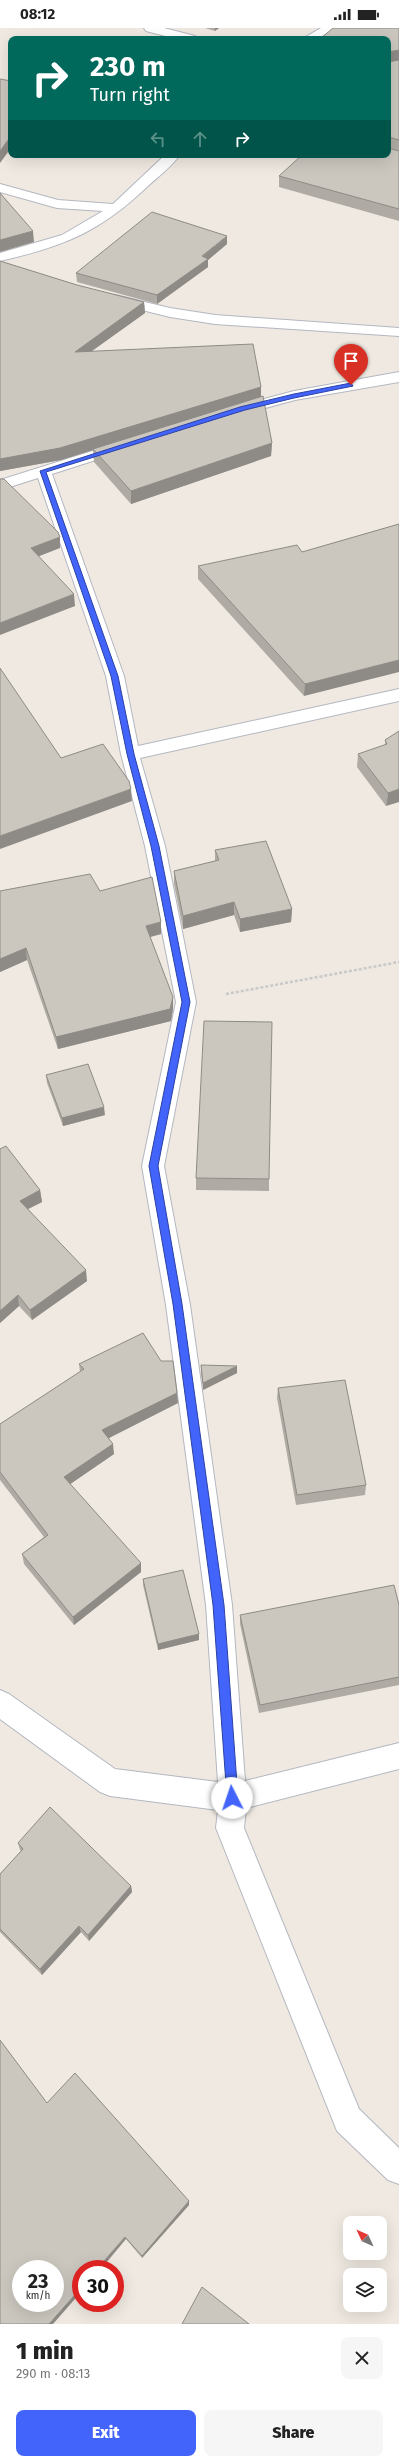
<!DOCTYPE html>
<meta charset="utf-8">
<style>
:root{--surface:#fff;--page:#f6f6f6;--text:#222;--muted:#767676;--accent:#4264fb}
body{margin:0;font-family:"Fira Sans",sans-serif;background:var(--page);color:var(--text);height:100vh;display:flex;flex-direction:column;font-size:15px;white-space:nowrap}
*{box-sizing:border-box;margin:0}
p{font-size:13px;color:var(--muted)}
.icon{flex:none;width:22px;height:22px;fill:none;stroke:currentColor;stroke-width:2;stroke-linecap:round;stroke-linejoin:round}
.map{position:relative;height:2296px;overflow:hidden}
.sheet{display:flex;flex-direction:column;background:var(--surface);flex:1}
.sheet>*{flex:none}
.top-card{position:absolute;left:8px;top:8px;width:383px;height:122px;border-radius:8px;box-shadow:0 4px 16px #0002;background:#00695c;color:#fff;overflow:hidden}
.needle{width:26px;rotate:314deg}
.tools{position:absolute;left:343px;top:2188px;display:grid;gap:8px}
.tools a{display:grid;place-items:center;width:44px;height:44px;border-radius:8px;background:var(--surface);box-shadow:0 4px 16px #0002;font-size:20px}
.speed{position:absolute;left:12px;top:2232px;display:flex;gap:8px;font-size:20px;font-weight:700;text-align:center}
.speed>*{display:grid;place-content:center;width:52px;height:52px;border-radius:50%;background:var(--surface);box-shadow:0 4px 16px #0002;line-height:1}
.speed small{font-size:10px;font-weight:400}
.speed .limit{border:6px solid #d22;background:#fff;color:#111}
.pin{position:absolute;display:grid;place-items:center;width:34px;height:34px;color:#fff;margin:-41px -17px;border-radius:50% 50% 50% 0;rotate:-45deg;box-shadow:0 0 4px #0007}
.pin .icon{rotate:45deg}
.me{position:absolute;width:44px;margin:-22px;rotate:356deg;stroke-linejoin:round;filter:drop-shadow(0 0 3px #0008)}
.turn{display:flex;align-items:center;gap:14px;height:84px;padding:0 16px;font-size:18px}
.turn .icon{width:52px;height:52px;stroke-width:2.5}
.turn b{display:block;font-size:28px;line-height:34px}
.lanes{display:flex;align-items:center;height:38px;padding:0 16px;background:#0003;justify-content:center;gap:20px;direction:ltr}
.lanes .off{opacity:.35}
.round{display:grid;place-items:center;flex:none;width:42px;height:42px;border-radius:8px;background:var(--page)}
.headline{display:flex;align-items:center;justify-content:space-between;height:68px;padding:0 16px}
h1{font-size:24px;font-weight:800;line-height:30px}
.primary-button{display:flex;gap:8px;margin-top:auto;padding:8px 16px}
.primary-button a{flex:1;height:46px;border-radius:8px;background:var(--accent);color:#fff;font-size:16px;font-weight:800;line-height:46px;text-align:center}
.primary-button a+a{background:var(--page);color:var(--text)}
.status{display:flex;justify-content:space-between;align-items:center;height:28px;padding:0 20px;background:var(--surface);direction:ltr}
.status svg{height:11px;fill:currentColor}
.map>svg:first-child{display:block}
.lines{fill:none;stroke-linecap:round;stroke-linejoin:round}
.minor-casing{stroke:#b4b7c1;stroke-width:2}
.path{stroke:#c9c9c9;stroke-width:2.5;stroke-dasharray:3 2;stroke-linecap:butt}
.minor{fill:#fff;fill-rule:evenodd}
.wall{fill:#afaba4}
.shaded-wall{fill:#8e8b86}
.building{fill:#cbc7bf;stroke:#8e8b86;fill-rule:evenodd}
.route{fill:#4264fb;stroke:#2b41a3}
</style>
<div class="status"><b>08:12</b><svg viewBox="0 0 49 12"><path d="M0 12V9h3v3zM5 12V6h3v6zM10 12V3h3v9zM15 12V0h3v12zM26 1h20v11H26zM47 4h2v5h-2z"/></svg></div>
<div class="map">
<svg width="399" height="2296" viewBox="0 0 399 2296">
<rect width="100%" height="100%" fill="#efe9e1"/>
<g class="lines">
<g class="minor-casing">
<path id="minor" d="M 144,0 L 164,0 L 195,8 L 197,11 L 177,11 L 146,3 Z
M 321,0 L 336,0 L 317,11 L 302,11 Z
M 165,127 L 180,127 C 172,138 159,148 149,157 C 100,204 65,218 0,233 L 0,225 L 62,207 L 103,183 L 57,180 L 0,164 L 0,156 L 58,172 L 113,176 Z
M 115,267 L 170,280 L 215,287 L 399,300 L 399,308 L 215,296 L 170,289 L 110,274 L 108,271 L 110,268 Z
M 399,344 L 399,354 L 295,372 L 236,388 L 228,383 L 231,380 L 294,363 Z
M 121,414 L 127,416 L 129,419 L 127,422 L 52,446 L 124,648 L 138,718 L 399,661 L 399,673 L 140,730 L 165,818 L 196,974 L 164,1138 L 190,1277 L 232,1577 L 245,1753 L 399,1715 L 399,1741 L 246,1780 L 244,1800 L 359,2081 L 399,2120 L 399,2156 L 388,2152 L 337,2103 L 216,1800 L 218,1782 L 110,1768 L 100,1764 L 0,1691 L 0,1662 L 9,1666 L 115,1741 L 218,1754 L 206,1577 L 166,1277 L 142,1138 L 176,974 L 145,818 L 121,726 L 106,648 L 38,450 L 0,462 L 0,452 Z"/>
</g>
<path class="path" d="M 226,966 L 399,934"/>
<use href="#minor" class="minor"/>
</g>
<path class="wall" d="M 205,0 L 219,0 L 215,3 Z
M 399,0 L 399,193 L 279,159 L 279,148 L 388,127 L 388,11 Z
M 227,216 L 208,232 L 208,239 L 157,276 L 77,254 L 76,245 Z
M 0,233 L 77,257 L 144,274 L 145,285 L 92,323 L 261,359 L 261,369 L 272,415 L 271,428 L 131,476 L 94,434 L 93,422 L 61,432 L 0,443 Z
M 399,496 L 304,668 L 198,551 L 198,538 L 302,524 Z
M 399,703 L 386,778 L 357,739 L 358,726 L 385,717 L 385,712 Z
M 215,822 L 292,881 L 291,894 L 240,904 L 234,887 L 183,901 L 174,856 L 174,843 L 215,833 Z
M 0,863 L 100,863 L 161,894 L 161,906 L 150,909 L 173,981 L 171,993 L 58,1021 L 27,932 L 0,944 Z
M 46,1047 L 105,1087 L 63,1098 L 47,1055 Z
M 0,1121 L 40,1162 L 42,1174 L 28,1181 L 87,1253 L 32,1292 L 19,1278 L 0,1295 Z
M 196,1150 L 269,1151 L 269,1163 L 196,1162 Z
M 79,1336 L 177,1365 L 178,1375 L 109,1410 L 114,1426 L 70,1456 L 141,1544 L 74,1597 L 24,1536 L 22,1526 L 44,1509 L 0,1452 L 0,1396 L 80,1344 Z
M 201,1337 L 237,1345 L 203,1362 L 201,1344 Z
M 278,1360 L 366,1457 L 365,1467 L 296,1477 L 277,1370 Z
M 143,1551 L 199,1612 L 158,1622 L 143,1557 Z
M 399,1577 L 399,1657 L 259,1685 L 240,1596 L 240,1587 Z
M 18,1815 L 131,1858 L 132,1864 L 89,1913 L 81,1904 L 42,1947 L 0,1904 L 0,1846 L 21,1823 L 20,1822 Z
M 47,2075 L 189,2177 L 142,2230 L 126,2211 Z"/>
<path class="shaded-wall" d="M 215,0 L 219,0 L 215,3 Z
M 399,22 L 399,33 L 388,35 L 388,24 Z
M 11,108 L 11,120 L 0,135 L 0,123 Z
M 389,109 L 388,121 L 388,122 L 388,113 Z
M 33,203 L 34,214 L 0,224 L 0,212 Z
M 227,208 L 227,216 L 208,232 L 208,239 L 157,276 L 157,267 Z
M 144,274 L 145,285 L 75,335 L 75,324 Z
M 261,359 L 261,370 L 61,432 L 0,443 L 0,431 Z
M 272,415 L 271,428 L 131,476 L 131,463 Z
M 60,509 L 60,520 L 32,531 L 31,520 Z
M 74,566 L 75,578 L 0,607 L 0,595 Z
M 399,632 L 399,644 L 304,668 L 305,656 Z
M 131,761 L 132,773 L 0,821 L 0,808 Z
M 399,761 L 399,774 L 386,778 L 388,765 Z
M 234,874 L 234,887 L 183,901 L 183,888 Z
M 292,881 L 291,894 L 240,904 L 240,891 Z
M 161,894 L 161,906 L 146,910 L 146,898 Z
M 26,920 L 27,932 L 0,944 L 0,931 Z
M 173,969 L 173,981 L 171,993 L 58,1021 L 56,1009 Z
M 104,1079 L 105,1087 L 63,1098 L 62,1090 Z
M 40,1162 L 42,1174 L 22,1184 L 20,1173 Z
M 86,1242 L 87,1253 L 32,1292 L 30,1282 Z
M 18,1267 L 19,1278 L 0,1295 L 0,1283 Z
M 237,1338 L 237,1345 L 203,1362 L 203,1355 Z
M 177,1365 L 178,1375 L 103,1413 L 102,1402 Z
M 113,1416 L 114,1426 L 66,1459 L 64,1449 Z
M 141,1535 L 141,1544 L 74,1597 L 73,1589 Z
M 199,1606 L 199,1612 L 158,1622 L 158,1616 Z
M 131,1858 L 132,1864 L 89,1913 L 88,1907 Z
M 79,1898 L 81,1904 L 42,1947 L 40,1941 Z
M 189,2173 L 189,2177 L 142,2230 L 142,2228 Z
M 125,2209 L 126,2211 L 101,2241 L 97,2241 Z
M 81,2260 L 81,2264 L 53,2296 L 49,2296 Z"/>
<path class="building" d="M 333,0 L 399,0 L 399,22 L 388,24 L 388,11 L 320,11 Z
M 399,32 L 399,112 L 389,109 L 388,113 L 388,34 Z
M 0,51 L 11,53 L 11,108 L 0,123 Z
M 388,120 L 399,123 L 399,181 L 279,148 L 302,127 L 388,127 Z
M 0,165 L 33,203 L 0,212 Z
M 152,184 L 227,208 L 202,228 L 208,231 L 157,267 L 76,245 Z
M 0,233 L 77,257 L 144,274 L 75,324 L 253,316 L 261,359 L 60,420 L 0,431 Z
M 263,368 L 272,415 L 131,463 L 93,421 Z
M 0,451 L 4,451 L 58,504 L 60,509 L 31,520 L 74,566 L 0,595 Z
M 399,496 L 399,632 L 305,656 L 198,538 L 297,517 L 302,524 Z
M 0,640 L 61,730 L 103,716 L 129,753 L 131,761 L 0,808 Z
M 399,703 L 399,761 L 388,765 L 358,726 L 387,716 L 385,712 Z
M 266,813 L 292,881 L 240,891 L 234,874 L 183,888 L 174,843 L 219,832 L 215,822 Z
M 90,846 L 100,863 L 152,849 L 161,894 L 146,898 L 173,969 L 170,981 L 56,1009 L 26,920 L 0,931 L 0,863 Z
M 204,993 L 272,994 L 269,1151 L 196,1150 Z
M 88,1036 L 104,1079 L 62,1090 L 46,1047 Z
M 6,1118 L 40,1162 L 20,1173 L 86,1242 L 30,1282 L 18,1267 L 0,1283 L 0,1121 Z
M 143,1305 L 161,1333 L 173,1333 L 177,1365 L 102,1402 L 113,1416 L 64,1449 L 141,1535 L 73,1589 L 22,1526 L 48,1507 L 0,1444 L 0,1396 L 84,1341 L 79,1336 Z
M 201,1337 L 237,1338 L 203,1355 Z
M 345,1352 L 366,1457 L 297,1467 L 278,1360 Z
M 183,1542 L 199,1606 L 158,1616 L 143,1551 Z
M 394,1557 L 399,1577 L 399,1649 L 260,1677 L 240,1587 Z
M 50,1779 L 131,1858 L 88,1907 L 79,1898 L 40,1941 L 0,1901 L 0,1846 L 23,1821 L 18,1815 Z
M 0,2012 L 47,2075 L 75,2045 L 189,2173 L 142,2228 L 125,2209 L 97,2241 L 81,2241 L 81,2260 L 49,2296 L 0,2296 ZM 21,2241 L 55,2241 L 55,2275 L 21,2275 Z
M 202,2259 L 249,2296 L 182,2296 Z"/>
<path class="route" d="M 351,355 L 353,358 L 294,370 L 245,382 L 46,444 L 118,648 L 134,726 L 159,818 L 190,974 L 158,1138 L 182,1276 L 224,1577 L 238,1770 L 232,1776 L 227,1770 L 213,1577 L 173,1276 L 149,1138 L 182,974 L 151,818 L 127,726 L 111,648 L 40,443 L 240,379 L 294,366 Z"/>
</svg>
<div class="tools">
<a><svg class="needle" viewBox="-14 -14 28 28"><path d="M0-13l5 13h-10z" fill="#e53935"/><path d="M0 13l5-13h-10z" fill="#767676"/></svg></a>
<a><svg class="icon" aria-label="layers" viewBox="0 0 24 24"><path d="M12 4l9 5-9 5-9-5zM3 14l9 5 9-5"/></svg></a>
</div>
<div class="speed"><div>23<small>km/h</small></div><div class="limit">30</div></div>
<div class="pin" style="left:351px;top:357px;background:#d93025"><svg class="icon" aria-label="arrive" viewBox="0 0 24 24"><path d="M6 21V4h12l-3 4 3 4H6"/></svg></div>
<svg class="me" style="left:232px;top:1770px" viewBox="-20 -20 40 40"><circle r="19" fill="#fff"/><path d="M0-13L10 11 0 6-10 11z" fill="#4264fb"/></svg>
<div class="top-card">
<div class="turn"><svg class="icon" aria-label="right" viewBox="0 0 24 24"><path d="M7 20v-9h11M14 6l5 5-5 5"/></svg><div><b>230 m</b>Turn right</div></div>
<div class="lanes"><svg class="icon off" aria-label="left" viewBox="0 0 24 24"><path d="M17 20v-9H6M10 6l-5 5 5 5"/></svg><svg class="icon off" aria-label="ahead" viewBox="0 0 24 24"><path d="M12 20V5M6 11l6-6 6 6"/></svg><svg class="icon" aria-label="right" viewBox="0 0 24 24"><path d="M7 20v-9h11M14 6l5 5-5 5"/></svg></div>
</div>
</div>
<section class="sheet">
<div class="headline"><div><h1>1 min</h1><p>290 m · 08:13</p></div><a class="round"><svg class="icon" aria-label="close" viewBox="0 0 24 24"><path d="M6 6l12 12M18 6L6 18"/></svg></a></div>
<div class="primary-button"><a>Exit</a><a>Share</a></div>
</section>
